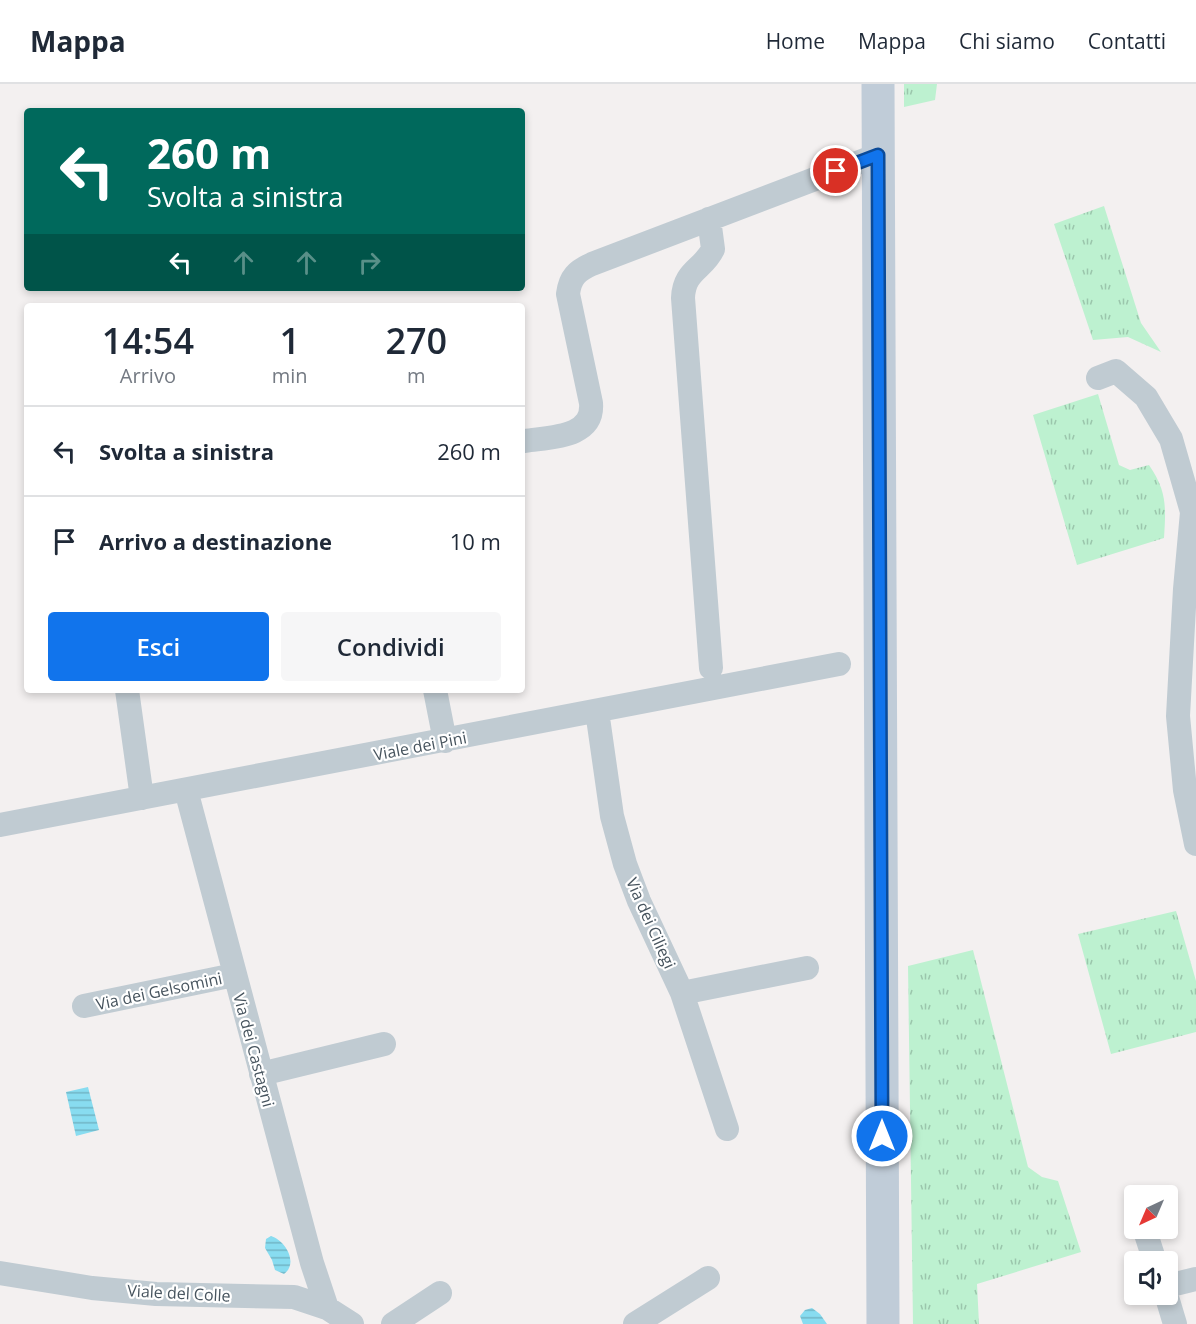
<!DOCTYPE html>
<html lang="it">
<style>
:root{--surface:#fff;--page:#f6f6f7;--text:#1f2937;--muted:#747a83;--line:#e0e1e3;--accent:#1174ec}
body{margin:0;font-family:"Open Sans",sans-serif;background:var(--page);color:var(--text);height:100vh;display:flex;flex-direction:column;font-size:22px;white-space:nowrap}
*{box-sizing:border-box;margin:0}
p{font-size:20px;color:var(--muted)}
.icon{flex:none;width:33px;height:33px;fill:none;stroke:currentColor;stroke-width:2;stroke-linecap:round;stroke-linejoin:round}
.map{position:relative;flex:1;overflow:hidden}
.sheet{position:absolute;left:24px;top:219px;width:501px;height:390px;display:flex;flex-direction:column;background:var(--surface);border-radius:6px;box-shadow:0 3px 9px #0003}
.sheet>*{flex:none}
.guide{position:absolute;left:24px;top:24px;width:501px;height:183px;border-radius:6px;box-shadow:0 3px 9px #0003;background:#00695c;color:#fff;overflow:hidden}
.needle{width:39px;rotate:224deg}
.controls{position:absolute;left:1124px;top:1101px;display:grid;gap:12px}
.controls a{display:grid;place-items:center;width:54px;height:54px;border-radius:6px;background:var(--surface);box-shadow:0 3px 9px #0003;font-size:30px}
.pin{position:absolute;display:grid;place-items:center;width:51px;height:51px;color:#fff;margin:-26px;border:3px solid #fff;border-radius:50%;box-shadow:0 2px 6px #0007}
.me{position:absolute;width:66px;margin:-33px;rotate:0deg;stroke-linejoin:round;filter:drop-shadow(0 0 4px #0008)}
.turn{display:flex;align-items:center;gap:21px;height:126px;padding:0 24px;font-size:27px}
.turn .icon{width:78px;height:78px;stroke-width:2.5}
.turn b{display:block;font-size:42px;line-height:51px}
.lanes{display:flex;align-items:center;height:57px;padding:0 24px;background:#0003;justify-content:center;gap:30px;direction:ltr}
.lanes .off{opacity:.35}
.eta{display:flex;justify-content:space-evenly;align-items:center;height:102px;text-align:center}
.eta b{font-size:36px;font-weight:600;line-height:42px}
.action{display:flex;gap:12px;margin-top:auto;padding:12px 24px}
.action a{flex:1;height:69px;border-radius:6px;background:var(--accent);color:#fff;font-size:24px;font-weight:600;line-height:69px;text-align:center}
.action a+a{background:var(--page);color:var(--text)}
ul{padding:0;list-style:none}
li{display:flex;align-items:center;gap:18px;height:90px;padding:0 24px;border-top:2px solid var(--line)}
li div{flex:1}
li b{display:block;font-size:22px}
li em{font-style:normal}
header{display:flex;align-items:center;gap:36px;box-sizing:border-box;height:84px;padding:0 30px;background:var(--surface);border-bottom:2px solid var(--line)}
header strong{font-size:28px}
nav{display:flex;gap:33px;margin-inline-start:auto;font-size:21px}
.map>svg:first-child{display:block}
.grass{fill:url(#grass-tufts)}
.water{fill:url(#water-rules)}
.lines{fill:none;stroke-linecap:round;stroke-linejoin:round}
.street{stroke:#c0cbd2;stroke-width:24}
.secondary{stroke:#c0ccd8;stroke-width:33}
.route-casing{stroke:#0b4b99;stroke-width:15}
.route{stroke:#1174ec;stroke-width:10}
.labels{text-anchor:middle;stroke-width:4.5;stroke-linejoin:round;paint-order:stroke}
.street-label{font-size:16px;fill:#47545e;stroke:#fff}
</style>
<header>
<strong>Mappa</strong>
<nav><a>Home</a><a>Mappa</a><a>Chi siamo</a><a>Contatti</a></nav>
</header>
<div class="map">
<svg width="1196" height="1240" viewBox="0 0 1196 1240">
<defs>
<pattern id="grass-tufts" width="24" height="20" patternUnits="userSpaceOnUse" patternTransform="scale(1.5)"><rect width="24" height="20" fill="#bdf1d0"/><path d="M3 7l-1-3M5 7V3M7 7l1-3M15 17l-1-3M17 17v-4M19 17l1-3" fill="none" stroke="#9bc6ac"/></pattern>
<pattern id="water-rules" width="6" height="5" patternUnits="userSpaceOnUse" patternTransform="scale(1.5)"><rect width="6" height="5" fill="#88dcf0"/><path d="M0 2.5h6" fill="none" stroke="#71b5c6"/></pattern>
</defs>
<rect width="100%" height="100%" fill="#f3f0f0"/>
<path class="grass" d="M 904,0 L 937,0 L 935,16 L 904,23 Z
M 1104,122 L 1141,239 L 1161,268 L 1128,253 L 1093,256 L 1054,140 Z
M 1098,310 L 1119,381 L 1130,386 L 1149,381 C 1167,407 1166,423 1164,454 L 1077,481 L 1033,331 Z
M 1176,827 L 1196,897 L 1196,948 L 1111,970 L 1078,850 Z
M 973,866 L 1028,1083 L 1042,1093 L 1058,1097 L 1081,1168 L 977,1200 L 979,1240 L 913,1240 L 908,882 Z"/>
<path class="water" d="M 88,1003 L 99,1046 L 76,1052 L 66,1008 Z
M 271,1152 C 285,1156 299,1179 284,1190 L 275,1186 L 272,1176 L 265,1164 L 266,1155 Z
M 812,1224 L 820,1230 L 827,1240 L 803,1240 L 800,1232 L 805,1226 Z"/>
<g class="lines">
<path class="street" d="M 709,135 L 713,165 C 703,186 684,186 683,214 L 711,584
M 1098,294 L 1116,287 L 1146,313 L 1171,355 L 1192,428 L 1185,505 L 1178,632 L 1185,706 L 1196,760
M 525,357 C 550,353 594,354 591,319 L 568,210 C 570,193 577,187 592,180 L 878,71
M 127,606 L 142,714
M 435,606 L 445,657
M 597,627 L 612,732 L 625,780 L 639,817 L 682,909 L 727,1045
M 186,706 L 312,1179 L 327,1224
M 0,741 L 839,580
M 682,909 L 807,884
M 84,922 L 234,891
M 261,990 L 384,960
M 1146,1150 L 1155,1178
M 0,1189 L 92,1204 L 156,1210 L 294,1213 L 327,1224 L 352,1240
M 1167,1202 L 1196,1195
M 1166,1210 L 1175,1240
M 393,1240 L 440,1209
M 635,1240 L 708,1194"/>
<path class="secondary" d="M 878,0 L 883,1240"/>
</g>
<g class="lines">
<g class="route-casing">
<path id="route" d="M 836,87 L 878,71 L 882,1052"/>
</g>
<use href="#route" class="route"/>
</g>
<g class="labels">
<g class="street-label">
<text transform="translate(420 662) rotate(-11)" y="6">Viale dei Pini</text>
<text transform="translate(651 839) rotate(66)" y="6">Via dei Ciliegi</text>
<text transform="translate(159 907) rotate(-12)" y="6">Via dei Gelsomini</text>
<text transform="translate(254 966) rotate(75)" y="6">Via dei Castagni</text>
<text transform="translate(179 1209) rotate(3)" y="6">Viale del Colle</text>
</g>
</g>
</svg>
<div class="controls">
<a><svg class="needle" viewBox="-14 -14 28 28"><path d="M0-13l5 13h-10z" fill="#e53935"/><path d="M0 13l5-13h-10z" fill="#747a83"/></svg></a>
<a><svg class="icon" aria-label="sound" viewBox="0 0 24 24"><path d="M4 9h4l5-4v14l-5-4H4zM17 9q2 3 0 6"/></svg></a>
</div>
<div class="pin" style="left:836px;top:87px;background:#d93025"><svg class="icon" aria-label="arrive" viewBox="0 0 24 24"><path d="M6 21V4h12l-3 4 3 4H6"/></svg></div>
<svg class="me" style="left:882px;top:1052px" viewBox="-20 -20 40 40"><circle r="17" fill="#1174ec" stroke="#fff" stroke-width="3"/><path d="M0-11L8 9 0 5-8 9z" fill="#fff"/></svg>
<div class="guide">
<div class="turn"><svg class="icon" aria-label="left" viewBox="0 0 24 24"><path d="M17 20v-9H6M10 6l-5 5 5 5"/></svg><div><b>260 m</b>Svolta a sinistra</div></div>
<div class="lanes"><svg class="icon" aria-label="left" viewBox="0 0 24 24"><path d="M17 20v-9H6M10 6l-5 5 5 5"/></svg><svg class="icon off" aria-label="ahead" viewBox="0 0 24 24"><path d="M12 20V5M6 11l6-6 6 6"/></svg><svg class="icon off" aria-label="ahead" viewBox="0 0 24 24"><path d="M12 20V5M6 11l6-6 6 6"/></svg><svg class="icon off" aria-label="right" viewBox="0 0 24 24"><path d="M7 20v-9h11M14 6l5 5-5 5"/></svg></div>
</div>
<section class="sheet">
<div class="eta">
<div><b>14:54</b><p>Arrivo</p></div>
<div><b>1</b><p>min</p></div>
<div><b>270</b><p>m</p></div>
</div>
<ul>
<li><svg class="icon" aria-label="left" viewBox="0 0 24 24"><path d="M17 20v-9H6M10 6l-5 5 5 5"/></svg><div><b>Svolta a sinistra</b></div><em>260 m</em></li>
<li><svg class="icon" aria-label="arrive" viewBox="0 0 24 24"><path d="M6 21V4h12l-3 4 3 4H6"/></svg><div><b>Arrivo a destinazione</b></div><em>10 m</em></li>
</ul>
<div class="action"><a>Esci</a><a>Condividi</a></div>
</section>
</div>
